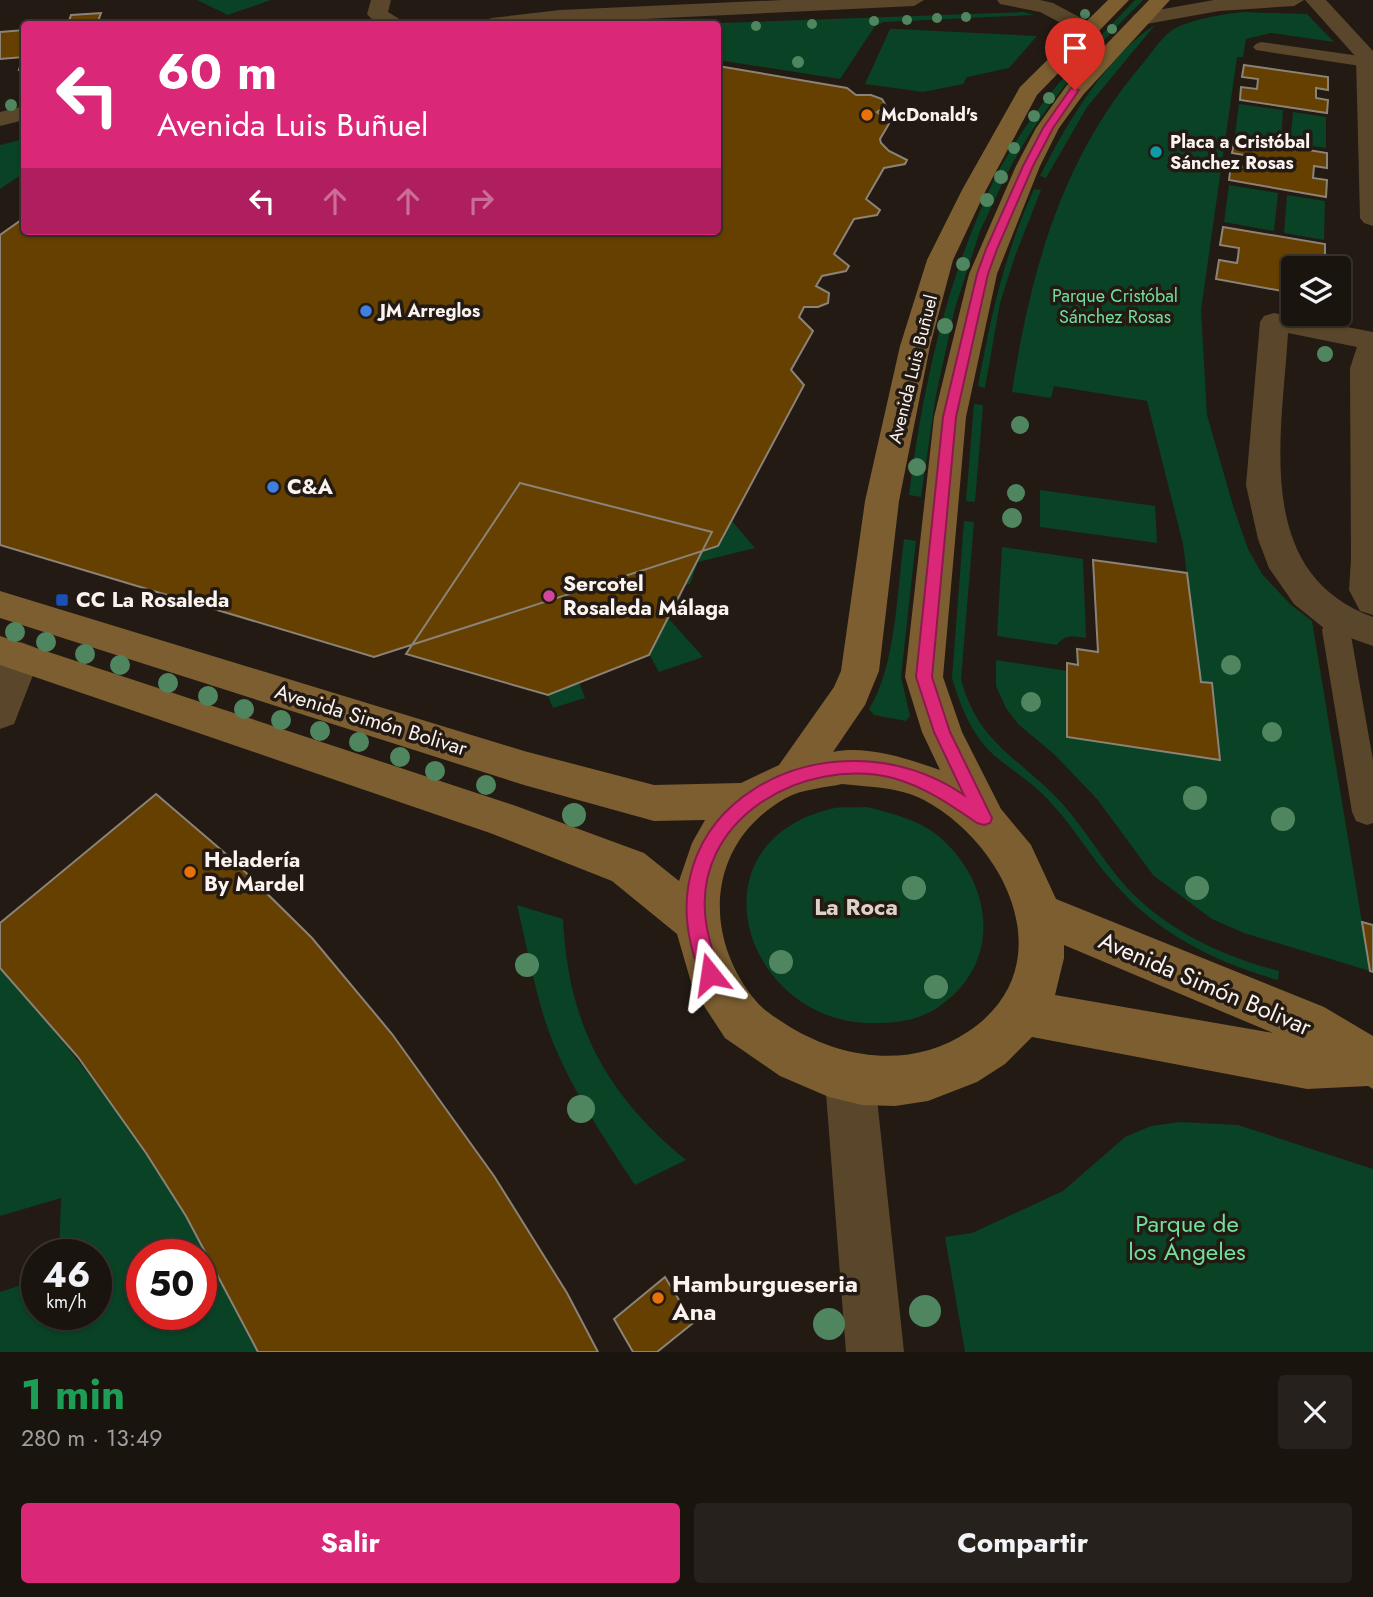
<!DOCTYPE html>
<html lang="es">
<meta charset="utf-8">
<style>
:root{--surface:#1a140f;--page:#27211d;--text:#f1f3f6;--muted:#9f9e9e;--line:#38332f;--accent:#db2777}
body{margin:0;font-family:Jost,sans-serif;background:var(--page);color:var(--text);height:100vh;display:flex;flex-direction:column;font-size:26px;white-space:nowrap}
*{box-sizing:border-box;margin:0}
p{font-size:23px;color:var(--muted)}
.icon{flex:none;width:38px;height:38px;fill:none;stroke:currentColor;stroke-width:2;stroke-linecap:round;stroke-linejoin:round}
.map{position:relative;height:1352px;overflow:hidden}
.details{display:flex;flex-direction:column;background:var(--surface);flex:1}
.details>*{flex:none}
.guide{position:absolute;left:21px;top:21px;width:700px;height:214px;border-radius:7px;box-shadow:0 2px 5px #0004,0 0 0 2px var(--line);background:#db2777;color:#fff;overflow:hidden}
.tools{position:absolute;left:1281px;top:256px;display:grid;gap:14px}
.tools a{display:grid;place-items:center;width:70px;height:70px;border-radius:7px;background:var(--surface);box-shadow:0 2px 5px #0004,0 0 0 2px var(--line);font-size:35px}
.speed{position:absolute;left:21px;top:1239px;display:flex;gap:14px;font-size:35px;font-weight:700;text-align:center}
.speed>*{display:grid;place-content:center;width:91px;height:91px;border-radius:50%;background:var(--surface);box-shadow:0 2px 5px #0004,0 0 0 2px var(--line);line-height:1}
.speed small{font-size:18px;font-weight:400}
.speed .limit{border:10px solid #d22;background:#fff;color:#111}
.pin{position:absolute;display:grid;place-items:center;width:60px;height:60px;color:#fff;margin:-72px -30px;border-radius:50% 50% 50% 0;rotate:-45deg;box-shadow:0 0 7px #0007}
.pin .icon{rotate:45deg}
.me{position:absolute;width:77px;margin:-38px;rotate:345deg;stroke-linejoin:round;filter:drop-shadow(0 0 5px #0008)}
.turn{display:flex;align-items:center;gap:24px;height:147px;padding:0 21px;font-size:32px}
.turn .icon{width:91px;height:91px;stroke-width:2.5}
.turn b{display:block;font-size:49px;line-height:60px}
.lanes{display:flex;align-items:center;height:66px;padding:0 21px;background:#0003;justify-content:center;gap:35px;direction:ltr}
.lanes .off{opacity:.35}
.round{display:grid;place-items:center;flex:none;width:74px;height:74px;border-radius:7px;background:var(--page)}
.summary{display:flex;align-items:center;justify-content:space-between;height:119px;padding:0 21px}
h1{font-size:42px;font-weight:700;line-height:52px;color:#1e9e55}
.cta{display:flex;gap:14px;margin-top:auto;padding:14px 21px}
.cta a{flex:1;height:80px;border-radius:7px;background:var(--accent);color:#fff;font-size:28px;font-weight:700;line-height:80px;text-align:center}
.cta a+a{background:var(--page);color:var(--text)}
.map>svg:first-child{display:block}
.green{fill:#094225;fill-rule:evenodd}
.building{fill:#654000;stroke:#8b8278;stroke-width:2}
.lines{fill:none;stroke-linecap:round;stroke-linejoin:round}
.lane{fill:#5a472b;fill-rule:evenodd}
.street{fill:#5a472b;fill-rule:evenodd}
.secondary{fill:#7c5e31;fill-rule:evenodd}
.tree{fill:#4f865f}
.route{fill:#db2777;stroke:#8e194d;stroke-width:2}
.food-dot{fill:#e8710a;stroke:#231a14;stroke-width:2.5}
.culture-dot{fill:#0f9aa8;stroke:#231a14;stroke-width:2.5}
.shop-dot{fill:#3f7fe0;stroke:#231a14;stroke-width:2.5}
.hotel-dot{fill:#d1479c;stroke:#231a14;stroke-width:2.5}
.transit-dot{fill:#1a4fb4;stroke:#231a14;stroke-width:2.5}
.labels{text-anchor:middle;stroke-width:7;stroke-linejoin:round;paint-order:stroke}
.far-poi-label{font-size:18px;font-weight:bold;fill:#faf3ef;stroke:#231a14;text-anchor:start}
.far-park-label{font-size:18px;fill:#73df9d;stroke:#231a14}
.far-street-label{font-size:18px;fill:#faf3ef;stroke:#231a14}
.poi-label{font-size:21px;font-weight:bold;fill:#faf3ef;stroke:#231a14;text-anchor:start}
.street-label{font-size:21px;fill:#faf3ef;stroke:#231a14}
.neighbourhood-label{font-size:23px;font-weight:bold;fill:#ddd1c8;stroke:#231a14}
.near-street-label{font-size:24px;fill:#faf3ef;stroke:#231a14}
.near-park-label{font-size:24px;fill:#73df9d;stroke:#231a14}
.near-poi-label{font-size:24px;font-weight:bold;fill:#faf3ef;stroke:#231a14;text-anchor:start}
</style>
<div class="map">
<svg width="1373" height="1352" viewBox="0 0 1373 1352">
<rect width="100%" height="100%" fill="#231a14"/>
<path class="green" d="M 197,0 L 271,0 L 228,15 Z
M 1135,0 L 1143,0 C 1091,52 1042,106 1008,172 L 999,170 C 1035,104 1083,54 1135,0 Z
M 1024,12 L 1034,15 L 884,22 L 875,26 L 840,79 L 718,60 L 718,24 L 692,24 Z
M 1243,12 L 1307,14 L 1334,42 L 1271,33 L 1246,39 L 1243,57 L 1237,57 L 1201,310 L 1207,415 L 1234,509 L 1248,549 L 1262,574 L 1290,604 L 1312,621 L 1370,971 L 1244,933 L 1212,919 L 1153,875 L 1097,799 L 1055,755 L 1018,724 L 1006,708 L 996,686 L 996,660 L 1067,671 L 1220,759 L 1212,684 L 1201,682 L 1183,544 L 1147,401 L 1054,386 L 1051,398 L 1012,392 C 1030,274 1061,161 1139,68 C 1149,57 1159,40 1171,31 C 1186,20 1224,14 1243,12 Z
M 1155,25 L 1087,107 L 1046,178 L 1040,176 C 1065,126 1107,55 1155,25 Z
M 890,29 L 897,29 L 1037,36 L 1009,68 L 967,77 L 963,84 L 923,92 L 865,84 Z
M 1239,104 L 1283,110 L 1281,141 L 1235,134 Z
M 1293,112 L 1326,117 L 1326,148 L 1290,143 Z
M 24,139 L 24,173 L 0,189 L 0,145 Z
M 994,180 L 1003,182 L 980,231 L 955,308 L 936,395 L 921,497 L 909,495 C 923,385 946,281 994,180 Z
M 1229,185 L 1278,193 L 1274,231 L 1224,222 Z
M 1034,189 L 1041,190 L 1015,256 L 1000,303 L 985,388 L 978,386 C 991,315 1004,255 1034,189 Z
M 1287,195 L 1325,201 L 1324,240 L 1284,233 Z
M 974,404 L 983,405 L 975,502 L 966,501 Z
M 1040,490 L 1155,506 L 1157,543 L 1040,527 Z
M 732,521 L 755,548 L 698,562 L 690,584 L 671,588 L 684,598 L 669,619 L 703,657 L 659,672 L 622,605 L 683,558 L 718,546 Z
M 964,521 L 974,522 L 961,679 C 977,740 1014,755 1055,796 C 1079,820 1096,850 1117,876 C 1157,926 1218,955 1279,971 L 1278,980 C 1215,962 1158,934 1115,884 C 1092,859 1075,829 1052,804 C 1036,785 1014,772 995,756 C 973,737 960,706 952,678 Z
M 904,539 L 916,541 L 901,677 L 910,716 L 906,721 L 874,715 L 869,709 C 896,666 897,590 904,539 Z
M 1002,547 L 1083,559 L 1086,638 C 1074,636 1064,634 1057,645 L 997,636 Z
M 528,649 L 579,682 L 585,698 L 553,708 Z
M 867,807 C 891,813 916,819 936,834 C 994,881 1004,964 937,1008 C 919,1020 897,1023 876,1023 C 747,1027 685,846 830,809 C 842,806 855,808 867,807 Z
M 517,905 L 563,919 C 568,1023 605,1094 686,1160 L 635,1185 C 604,1138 573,1092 552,1040 C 535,996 528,950 517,905 Z
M 0,968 C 105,1085 192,1209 258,1352 L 0,1352 L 0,1292 L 37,1280 L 37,1314 L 96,1314 L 96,1255 L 59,1255 L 61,1198 L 0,1216 ZM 142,1255 L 201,1255 L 201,1314 L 142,1314 Z
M 1180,1122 L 1238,1125 L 1373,1169 L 1373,1352 L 965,1352 L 945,1237 L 972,1233 L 1063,1191 L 1125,1137 L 1151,1126 Z"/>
<path class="building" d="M 101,13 L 97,24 L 68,24 L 71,15 Z
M 24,30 L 24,70 L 19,70 L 23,57 L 0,59 L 0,32 Z
M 1244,65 L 1328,77 L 1328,90 L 1316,88 L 1316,98 L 1328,100 L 1327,113 L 1240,100 L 1241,87 L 1257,89 L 1258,79 L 1242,77 Z
M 718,66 L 847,88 L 856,95 L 871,95 L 882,99 L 886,106 L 877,112 L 890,122 L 880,139 L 881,143 L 889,151 L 907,160 L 905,164 L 884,168 L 866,199 L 880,210 L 877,215 L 854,219 L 834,254 L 849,266 L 846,271 L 822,276 L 816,286 L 829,293 L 828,303 L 818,307 L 804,307 L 799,317 L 813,331 L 791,370 L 804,385 L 718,546 L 374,657 L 0,545 L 0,235 L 24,218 L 24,231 L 718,231 Z
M 1235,138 L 1327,153 L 1327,168 L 1314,166 L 1313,178 L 1327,180 L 1326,197 L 1229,180 L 1231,165 L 1249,168 L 1250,156 L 1232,153 Z
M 1223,227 L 1325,244 L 1325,264 L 1310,261 L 1310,268 L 1293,268 L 1293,293 L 1216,279 L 1219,260 L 1237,263 L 1238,257 L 1239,248 L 1220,245 Z
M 520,483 L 712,532 L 649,655 L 548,695 L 406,654 Z
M 1093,560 L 1187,573 L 1201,682 L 1212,683 L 1220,760 L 1067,737 L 1067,663 L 1078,665 L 1077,649 L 1098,652 Z
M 156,794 L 233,860 L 312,938 L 392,1034 L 494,1176 L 567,1293 L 598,1352 L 258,1352 L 186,1216 L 146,1153 L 78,1057 L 0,968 L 0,923 Z
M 1362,922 L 1373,925 L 1373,972 L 1370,971 Z
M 665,1277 L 693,1323 L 657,1352 L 633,1352 L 614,1319 Z"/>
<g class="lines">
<path class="lane" d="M 1261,42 L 1367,57 L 1372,59 L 1373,65 L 1367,67 L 1256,50 L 1253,47 L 1256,44 Z
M 1338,609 L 1347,612 L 1351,619 L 1350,630 L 1373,760 L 1373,823 L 1367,825 L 1356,821 L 1352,812 L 1322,630 L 1329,612 Z"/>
<path class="street" d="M 371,0 L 391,0 L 388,12 L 401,20 L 404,24 C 389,24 377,27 367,14 Z
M 783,0 L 924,0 L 914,6 L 539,24 L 482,24 L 485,20 L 492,18 L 560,10 Z
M 997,0 L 1040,0 L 1053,3 L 1096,26 L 1099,30 L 1096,34 L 1082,34 L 1040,12 L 1000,4 Z
M 1214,0 L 1304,0 L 1294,6 L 1219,11 L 1141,25 L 1134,23 L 1131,19 L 1134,15 L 1141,13 Z
M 1305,0 L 1326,0 L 1373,51 L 1373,226 L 1364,223 L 1360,218 L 1356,57 Z
M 24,106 L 24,120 L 0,126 L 0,112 Z
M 1274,313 L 1373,332 L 1373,615 L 1360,611 L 1349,590 L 1351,559 L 1350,368 L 1357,347 L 1288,333 C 1282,435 1252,573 1373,617 L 1373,646 L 1325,629 L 1294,604 L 1269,568 L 1258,539 L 1246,485 L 1260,322 L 1264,316 Z
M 21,642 L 34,647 L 40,657 L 14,724 L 0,729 L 0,662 L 8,647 Z
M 850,1055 L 868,1062 L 875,1080 L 904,1352 L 846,1352 L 825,1080 L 832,1062 Z"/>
<path class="secondary" d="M 1108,0 L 1129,0 L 1037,95 L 986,190 L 953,260 L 930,346 L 899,501 L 879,671 L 865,705 L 833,752 C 867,745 908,759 940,770 L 922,732 L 905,677 L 934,417 L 969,274 L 1016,166 L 1036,128 L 1067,85 L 1149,0 L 1170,0 L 1083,95 L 1059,128 L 1040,166 L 997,274 L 966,417 L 943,677 L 962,732 L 1001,809 L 1031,845 L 1056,899 L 1324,1007 L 1373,1036 L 1373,1089 L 1368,1086 L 1307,1089 L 1032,1037 L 1005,1064 L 977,1082 L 928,1101 L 895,1106 L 862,1105 L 829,1097 L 780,1076 L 725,1038 L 693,989 L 677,934 L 612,881 L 490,833 L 0,665 L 0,636 L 516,806 L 644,853 L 679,881 L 692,843 L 705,820 L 654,821 L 524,785 L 0,618 L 0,591 L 524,751 L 654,785 L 741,783 L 779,765 L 834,687 L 841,671 L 865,501 L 900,346 L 927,260 L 962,190 L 1020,87 ZM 842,784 C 869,787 900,787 924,800 C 1008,845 1064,967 969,1031 C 913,1069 845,1060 790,1027 C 778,1019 765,1012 756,1001 C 701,935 707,842 786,798 C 802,789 824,788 842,784 ZM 1064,945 L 1273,1033 L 1055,995 L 1064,958 Z"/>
</g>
<g class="tree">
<circle cx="1085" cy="14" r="5"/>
<circle cx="966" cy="17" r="5"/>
<circle cx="937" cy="18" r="5"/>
<circle cx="907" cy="20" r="5"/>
<circle cx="874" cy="21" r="5"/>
<circle cx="812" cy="24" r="5"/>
<circle cx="756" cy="26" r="5"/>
<circle cx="1112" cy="29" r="5"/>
<circle cx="1088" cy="50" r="6"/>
<circle cx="798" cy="62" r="6"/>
<circle cx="1049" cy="98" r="6"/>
<circle cx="11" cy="105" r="6"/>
<circle cx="1034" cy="116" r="6"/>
<circle cx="1014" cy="148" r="6"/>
<circle cx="1001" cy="177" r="7"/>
<circle cx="987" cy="200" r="7"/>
<circle cx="963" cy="264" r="7"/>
<circle cx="945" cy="326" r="8"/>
<circle cx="1325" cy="354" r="8"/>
<circle cx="1020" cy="425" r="9"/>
<circle cx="917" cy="467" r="9"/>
<circle cx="1016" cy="493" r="9"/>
<circle cx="1012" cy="518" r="10"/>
<circle cx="15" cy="632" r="10"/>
<circle cx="46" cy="642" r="10"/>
<circle cx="85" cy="654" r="10"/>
<circle cx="120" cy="665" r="10"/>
<circle cx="1231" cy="665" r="10"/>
<circle cx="168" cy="683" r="10"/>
<circle cx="208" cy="696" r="10"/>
<circle cx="1031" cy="702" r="10"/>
<circle cx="244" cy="709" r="10"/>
<circle cx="281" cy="720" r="10"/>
<circle cx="320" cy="731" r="10"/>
<circle cx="1272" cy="732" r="10"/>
<circle cx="359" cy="742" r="10"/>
<circle cx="400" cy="757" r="10"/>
<circle cx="435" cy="771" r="10"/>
<circle cx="486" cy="785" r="10"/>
<circle cx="1195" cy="798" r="12"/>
<circle cx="574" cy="815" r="12"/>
<circle cx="1283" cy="819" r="12"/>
<circle cx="914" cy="888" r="12"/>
<circle cx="1197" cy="888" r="12"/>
<circle cx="781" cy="962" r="12"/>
<circle cx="527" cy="965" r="12"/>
<circle cx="936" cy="987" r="12"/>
<circle cx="581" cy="1109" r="14"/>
<circle cx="925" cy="1311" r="16"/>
<circle cx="829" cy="1324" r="16"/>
</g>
<path class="route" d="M 1071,88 L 1079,90 L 1053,128 L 1033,166 L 997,249 L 988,274 L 956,417 L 932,677 L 950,732 L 992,818 L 990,823 L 984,825 L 977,823 C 951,805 925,787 893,778 C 803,756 691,819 706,922 C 708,939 715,957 720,974 L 717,980 L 710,983 L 703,980 C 628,809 828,703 964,795 L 934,732 L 916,677 L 943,417 L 977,274 L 986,249 L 1023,166 L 1043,128 Z"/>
<g class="food-dot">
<circle cx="867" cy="115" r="7"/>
<circle cx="190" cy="872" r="7"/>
<circle cx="658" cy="1298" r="7"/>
</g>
<circle class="culture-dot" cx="1156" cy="152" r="7"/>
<g class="shop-dot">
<circle cx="366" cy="311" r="7"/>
<circle cx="273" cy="487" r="7"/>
</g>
<circle class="hotel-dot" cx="549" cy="596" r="7"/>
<rect class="transit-dot" x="55" y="593" width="14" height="14" rx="3.5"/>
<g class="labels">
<g class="far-poi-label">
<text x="881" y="121">McDonald's</text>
<text x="1170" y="148">Placa a Cristóbal<tspan x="1170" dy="21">Sánchez Rosas</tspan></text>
<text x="380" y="317">JM Arreglos</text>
</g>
<g class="far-park-label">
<text x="1115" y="302">Parque Cristóbal<tspan x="1115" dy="21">Sánchez Rosas</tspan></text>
</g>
<g class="far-street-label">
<text transform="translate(913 369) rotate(-76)" y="6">Avenida Luis Buñuel</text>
</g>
<g class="poi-label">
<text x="287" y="494">C&amp;A</text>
<text x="563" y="591">Sercotel<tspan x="563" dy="24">Rosaleda Málaga</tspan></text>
<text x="76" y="607">CC La Rosaleda</text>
<text x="204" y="867">Heladería<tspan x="204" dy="24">By Mardel</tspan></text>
</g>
<g class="street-label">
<text transform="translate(371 720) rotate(17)" y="7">Avenida Simón Bolivar</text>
</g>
<g class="neighbourhood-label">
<text x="856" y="915">La Roca</text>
</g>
<g class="near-street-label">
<text transform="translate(1205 984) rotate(23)" y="8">Avenida Simón Bolivar</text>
</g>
<g class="near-park-label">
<text x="1187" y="1232">Parque de<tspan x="1187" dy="28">los Ángeles</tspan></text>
</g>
<g class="near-poi-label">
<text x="672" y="1292">Hamburgueseria<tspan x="672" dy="28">Ana</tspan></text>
</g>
</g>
</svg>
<div class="tools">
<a><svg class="icon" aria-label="layers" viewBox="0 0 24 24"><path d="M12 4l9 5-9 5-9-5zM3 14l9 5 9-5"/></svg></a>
</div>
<div class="speed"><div>46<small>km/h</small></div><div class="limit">50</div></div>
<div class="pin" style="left:1075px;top:90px;background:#d93025"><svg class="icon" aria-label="arrive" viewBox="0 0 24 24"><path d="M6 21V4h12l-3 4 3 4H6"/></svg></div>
<svg class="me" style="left:710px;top:974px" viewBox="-20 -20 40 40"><path d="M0-17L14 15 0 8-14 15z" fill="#db2777" stroke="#fff" stroke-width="4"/></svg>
<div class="guide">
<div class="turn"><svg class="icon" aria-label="left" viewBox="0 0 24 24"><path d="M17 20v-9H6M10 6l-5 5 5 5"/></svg><div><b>60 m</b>Avenida Luis Buñuel</div></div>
<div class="lanes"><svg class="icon" aria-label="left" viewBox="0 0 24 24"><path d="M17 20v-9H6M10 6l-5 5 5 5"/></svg><svg class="icon off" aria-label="ahead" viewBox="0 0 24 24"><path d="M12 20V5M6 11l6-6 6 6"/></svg><svg class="icon off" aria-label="ahead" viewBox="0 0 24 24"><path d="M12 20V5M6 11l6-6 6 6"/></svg><svg class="icon off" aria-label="right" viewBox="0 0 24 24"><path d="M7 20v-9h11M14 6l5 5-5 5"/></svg></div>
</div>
</div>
<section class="details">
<div class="summary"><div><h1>1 min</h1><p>280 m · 13:49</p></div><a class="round"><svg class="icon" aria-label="close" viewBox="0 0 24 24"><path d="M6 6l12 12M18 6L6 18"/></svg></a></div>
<div class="cta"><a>Salir</a><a>Compartir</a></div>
</section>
